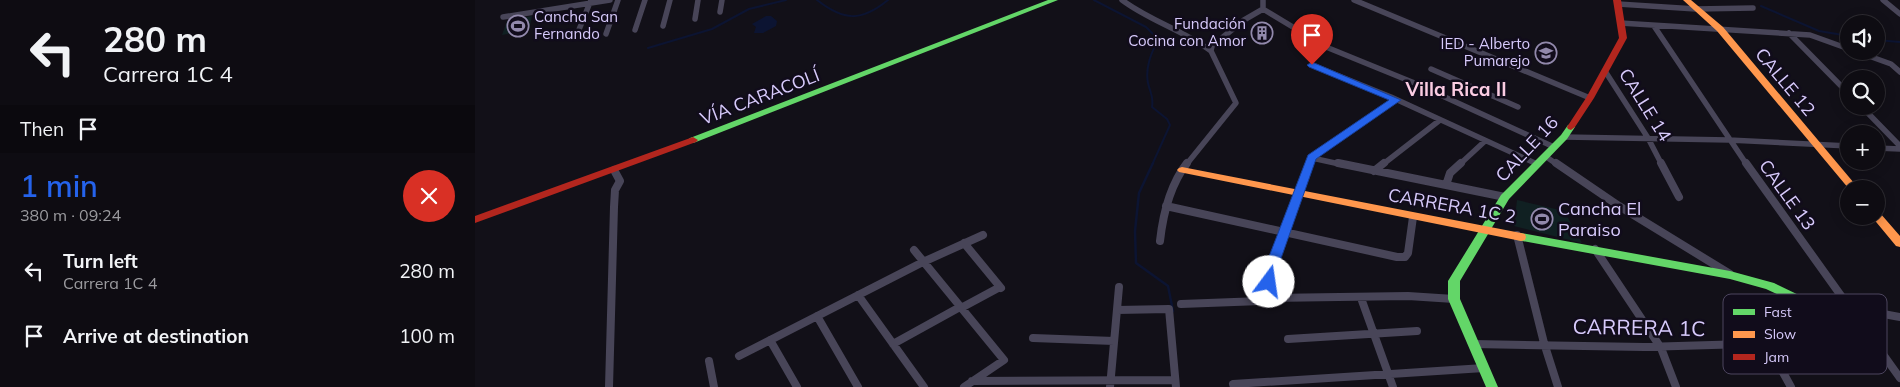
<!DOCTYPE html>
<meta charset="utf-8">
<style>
:root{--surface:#0e0c12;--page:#17151b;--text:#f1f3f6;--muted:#9b9b9f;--line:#2e2c32;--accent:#2563eb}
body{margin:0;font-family:Mulish,sans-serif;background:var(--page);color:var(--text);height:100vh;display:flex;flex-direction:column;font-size:19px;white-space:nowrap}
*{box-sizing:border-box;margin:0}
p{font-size:16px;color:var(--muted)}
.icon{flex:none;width:28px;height:28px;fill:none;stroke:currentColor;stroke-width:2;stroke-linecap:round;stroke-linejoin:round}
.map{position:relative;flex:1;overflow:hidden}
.sheet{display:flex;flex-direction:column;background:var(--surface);width:475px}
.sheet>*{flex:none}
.top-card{background:#0e0c12;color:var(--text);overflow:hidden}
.buttons{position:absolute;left:1365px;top:15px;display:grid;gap:10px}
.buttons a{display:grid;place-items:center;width:45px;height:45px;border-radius:50%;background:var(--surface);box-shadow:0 2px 12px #0003,0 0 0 1px var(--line);font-size:25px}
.pin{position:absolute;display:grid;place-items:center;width:42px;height:42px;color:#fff;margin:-51px -21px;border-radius:50% 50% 50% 0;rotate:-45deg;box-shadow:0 0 5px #0007}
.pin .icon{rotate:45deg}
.me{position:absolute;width:55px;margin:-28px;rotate:14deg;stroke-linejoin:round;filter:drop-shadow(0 0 4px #0008)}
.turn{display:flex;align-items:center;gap:18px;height:105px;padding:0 20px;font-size:22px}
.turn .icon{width:65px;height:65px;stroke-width:2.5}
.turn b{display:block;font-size:35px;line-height:42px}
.then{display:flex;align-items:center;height:48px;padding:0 20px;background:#0003;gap:10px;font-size:19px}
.round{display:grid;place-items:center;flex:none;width:52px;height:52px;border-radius:26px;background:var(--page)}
.overview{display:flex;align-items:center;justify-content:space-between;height:85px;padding:0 20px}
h1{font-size:30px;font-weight:600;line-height:38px;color:var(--accent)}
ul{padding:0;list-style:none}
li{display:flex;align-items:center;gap:15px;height:65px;padding:0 20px}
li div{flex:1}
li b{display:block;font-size:19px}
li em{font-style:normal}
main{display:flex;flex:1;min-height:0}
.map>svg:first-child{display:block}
.green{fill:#102022}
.water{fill:#0c1432}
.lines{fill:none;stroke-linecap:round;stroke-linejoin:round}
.stream-far1{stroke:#0c1432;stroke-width:2}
.stream{stroke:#0c1432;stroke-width:2.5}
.street-far1{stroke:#484558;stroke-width:5.5}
.street{stroke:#484558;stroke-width:8}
.fast{fill:#63d668;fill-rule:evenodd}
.slow{fill:#ff974d;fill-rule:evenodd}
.jam{fill:#b3261e;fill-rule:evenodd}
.route{fill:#2563eb;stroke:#184099}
.labels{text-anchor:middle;stroke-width:5;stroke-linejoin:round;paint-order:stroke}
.far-poi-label{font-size:15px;fill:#d7cafb;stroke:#110c1b;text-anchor:end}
.street-label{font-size:18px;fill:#d7cafb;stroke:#110c1b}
.poi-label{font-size:18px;fill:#d7cafb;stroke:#110c1b;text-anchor:start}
.neighbourhood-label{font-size:19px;font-weight:bold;fill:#fbcce3;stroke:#110c1b}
.near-street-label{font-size:21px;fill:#d7cafb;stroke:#110c1b}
.key{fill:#110c1b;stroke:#4c455e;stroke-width:1}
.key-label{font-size:14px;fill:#d7cafb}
</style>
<main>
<section class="sheet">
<div class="top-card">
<div class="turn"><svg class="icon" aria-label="left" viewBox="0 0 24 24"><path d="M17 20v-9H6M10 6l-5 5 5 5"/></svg><div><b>280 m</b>Carrera 1C 4</div></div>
<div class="then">Then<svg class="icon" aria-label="arrive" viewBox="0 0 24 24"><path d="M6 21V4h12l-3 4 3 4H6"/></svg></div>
</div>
<div class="overview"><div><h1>1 min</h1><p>380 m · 09:24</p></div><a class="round" style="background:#d93025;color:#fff"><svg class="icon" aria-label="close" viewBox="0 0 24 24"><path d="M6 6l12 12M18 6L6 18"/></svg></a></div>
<ul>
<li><svg class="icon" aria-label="left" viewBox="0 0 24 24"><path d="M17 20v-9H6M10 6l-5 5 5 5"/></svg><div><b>Turn left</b><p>Carrera 1C 4</p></div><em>280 m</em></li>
<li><svg class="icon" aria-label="arrive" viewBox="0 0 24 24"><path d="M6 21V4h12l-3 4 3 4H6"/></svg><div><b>Arrive at destination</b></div><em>100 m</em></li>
</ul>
</section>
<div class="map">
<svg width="1425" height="387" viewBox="0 0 1425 387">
<rect width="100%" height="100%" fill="#121018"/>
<path class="green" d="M 57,16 L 54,30 L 27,35 L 32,21 Z
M 1042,200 L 1089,211 L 1107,243 L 1039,226 Z"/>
<path class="water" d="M 291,16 L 296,16 L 302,21 L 301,26 L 288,33 L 279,33 L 281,27 L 277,24 Z"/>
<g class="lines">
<path class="stream-far1" d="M 342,0 C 369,21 386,22 413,0
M 619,0 L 671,27 L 684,40 C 676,51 670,69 673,83 C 675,93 679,96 677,107 L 692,119 L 695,125 L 677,165
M 1286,6 L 1344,31 L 1374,36
M 1401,40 L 1425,42
M 173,48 L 237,29 L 274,9 L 311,0"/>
<path class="stream" d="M 678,163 L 664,193 L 660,231 L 661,263 L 693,286 L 698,311"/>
<path class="street-far1" d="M 647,0 C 675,21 708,30 736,51
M 879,0 L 1115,98
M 1408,0 L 1425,14
M 1143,4 L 1221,9 L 1278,8
M 788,9 L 851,47 L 937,82 L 1079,147
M 245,12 L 247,0
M 28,17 L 135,0
M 220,19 L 223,0
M 1145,23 L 1335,35 L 1374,49
M 188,26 L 195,0
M 1179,26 L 1272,165
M 160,30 L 170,0
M 1314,33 L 1374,94
M 131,34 L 143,0
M 101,37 L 116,0
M 1380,51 L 1416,64 L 1425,72
M 837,65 L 916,97 L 1062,164
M 956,69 L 1043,107
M 1130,71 L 1173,138 L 1187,165
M 1386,106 L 1425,146
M 1089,137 L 1254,140 L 1374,146
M 1401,148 L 1425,149
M 1070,156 L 1083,165
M 837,158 L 869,165
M 711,165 L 761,103 L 736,51 L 737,46 L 769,20 L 788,9 L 788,0
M 835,165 L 837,158 L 921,100
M 907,165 L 965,120
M 984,165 L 1010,141"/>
<path class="street" d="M 863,163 L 1030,197
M 1081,163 L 1144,206 L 1255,274
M 1186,163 L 1204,197
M 1271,163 L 1425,378
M 899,171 L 909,163
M 971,185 L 975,173 L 986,163
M 691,206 L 922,257 L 930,257 L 933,253 L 938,217
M 1042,235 L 1069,343 L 1083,387
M 685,241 C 688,214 695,185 712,163
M 489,243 L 526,288
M 1120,249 L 1186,348 L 1201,387
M 439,250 L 529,360 L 489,387
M 383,295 L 449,387
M 791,298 L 797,267 L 835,163
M 886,298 L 918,387
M 706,304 L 786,301 L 791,298 L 933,296 L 979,299
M 486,308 L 525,287
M 1376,308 L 1425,317
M 642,310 L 694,309 L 701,387
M 342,316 L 383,387
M 1288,336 L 1316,387
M 558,338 L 639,341
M 813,339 L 942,331
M 295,340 L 322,387
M 418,344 L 485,307
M 998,344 L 1169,347 L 1271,344 L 1286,336 L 1311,310 L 1326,301 L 1343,299 L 1373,303
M 264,356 L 448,262 L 508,235
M 234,361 L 239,387
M 497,381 L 700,380
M 134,387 L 139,207 L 140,190 L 145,181 L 139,170
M 635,387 L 644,287
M 759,387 L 758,384 L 1009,368"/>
<path class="fast" d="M 573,0 L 583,0 L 221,142 L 218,143 L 213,140 L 215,138 Z
M 1096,124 L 1100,127 L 1092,139 L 1034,199 L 985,281 L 985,299 L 1023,387 L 1011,387 L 973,299 L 973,281 L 1026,195 L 1086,135 L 1093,125 Z
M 1046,233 L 1255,271 L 1299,283 L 1330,298 L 1332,301 L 1330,304 L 1326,305 L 1291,289 L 1255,279 L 1042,240 L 1041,237 L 1042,234 Z"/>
<path class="slow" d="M 1208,0 L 1216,0 L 1248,27 L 1384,189 L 1374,189 L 1242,31 Z
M 707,167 L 1046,233 L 1050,234 L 1051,237 L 1050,240 L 1046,241 L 704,172 L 702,170 L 704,168 Z
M 1401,212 L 1405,213 L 1425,236 L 1425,247 L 1421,246 L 1397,217 L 1397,216 L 1401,216 Z"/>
<path class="jam" d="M 1138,0 L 1146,0 L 1152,38 L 1119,98 L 1100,127 L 1096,130 L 1093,129 L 1092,127 L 1111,98 L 1144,38 Z
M 218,137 L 223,140 L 221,142 L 0,223 L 0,216 Z"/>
</g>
<path class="route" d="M 837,62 L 926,100 L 841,159 L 803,267 L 800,282 L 794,287 L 788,282 L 790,267 L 833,155 L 914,100 L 834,67 L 832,65 Z"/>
<defs>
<g id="stadium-ring" transform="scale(1.125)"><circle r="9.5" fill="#110c1b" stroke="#9289ac" stroke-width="1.5"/><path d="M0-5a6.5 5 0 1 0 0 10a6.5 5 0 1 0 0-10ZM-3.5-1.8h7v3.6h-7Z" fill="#9289ac"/></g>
<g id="building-ring" transform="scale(1.125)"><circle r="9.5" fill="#110c1b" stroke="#9289ac" stroke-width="1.5"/><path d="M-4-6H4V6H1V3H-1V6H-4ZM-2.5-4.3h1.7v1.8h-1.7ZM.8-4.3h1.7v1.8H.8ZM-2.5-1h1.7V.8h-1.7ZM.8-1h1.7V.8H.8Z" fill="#9289ac"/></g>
<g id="school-ring" transform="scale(1.125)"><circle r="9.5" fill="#110c1b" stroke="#9289ac" stroke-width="1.5"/><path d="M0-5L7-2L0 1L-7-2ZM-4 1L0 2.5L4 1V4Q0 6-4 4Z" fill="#9289ac"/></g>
</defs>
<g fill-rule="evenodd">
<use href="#stadium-ring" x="43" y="26"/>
<use href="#building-ring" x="787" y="33"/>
<use href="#school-ring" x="1071" y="53"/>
<use href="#stadium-ring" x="1067" y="219"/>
</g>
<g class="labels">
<g class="far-poi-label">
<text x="59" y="22" text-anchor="start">Cancha San<tspan x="59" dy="17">Fernando</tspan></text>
<text x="771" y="29">Fundación<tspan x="771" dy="17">Cocina con Amor</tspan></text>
<text x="1055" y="49">IED - Alberto<tspan x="1055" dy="17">Pumarejo</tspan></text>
</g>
<g class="street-label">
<text transform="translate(1310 82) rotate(50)" y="6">CALLE 12</text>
<text transform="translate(285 97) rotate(-21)" y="6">VÍA CARACOLÍ</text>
<text transform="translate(1170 105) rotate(58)" y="6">CALLE 14</text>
<text transform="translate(1052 149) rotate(-47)" y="6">CALLE 16</text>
<text transform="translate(1312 195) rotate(54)" y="6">CALLE 13</text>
<text transform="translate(977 206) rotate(10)" y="6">CARRERA 1C 2</text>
</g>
<g class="poi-label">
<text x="1083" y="215">Cancha El<tspan x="1083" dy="21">Paraiso</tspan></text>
</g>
<g class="neighbourhood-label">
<text x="981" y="96">Villa Rica II</text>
</g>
<g class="near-street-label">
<text transform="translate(1164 328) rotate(1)" y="7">CARRERA 1C</text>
</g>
</g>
<rect x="1248" y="294" width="164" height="80" rx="8" class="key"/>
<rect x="1258" y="309" width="22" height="6" fill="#63d668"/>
<rect x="1258" y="331" width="22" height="7" fill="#ff974d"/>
<rect x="1258" y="354" width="22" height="6" fill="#b3261e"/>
<g class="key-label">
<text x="1289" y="317">Fast</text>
<text x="1289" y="339">Slow</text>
<text x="1289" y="362">Jam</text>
</g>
</svg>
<div class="buttons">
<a><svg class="icon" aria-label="sound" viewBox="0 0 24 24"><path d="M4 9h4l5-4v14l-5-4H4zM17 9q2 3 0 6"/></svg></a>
<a><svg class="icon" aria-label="search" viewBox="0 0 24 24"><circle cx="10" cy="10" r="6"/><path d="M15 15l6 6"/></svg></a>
<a>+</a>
<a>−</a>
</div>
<div class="pin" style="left:837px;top:65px;background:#d93025"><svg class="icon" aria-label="arrive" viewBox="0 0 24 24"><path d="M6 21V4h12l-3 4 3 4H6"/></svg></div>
<svg class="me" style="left:794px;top:282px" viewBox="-20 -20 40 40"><circle r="19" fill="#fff"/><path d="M0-13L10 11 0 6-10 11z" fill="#2563eb"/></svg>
</div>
</main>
